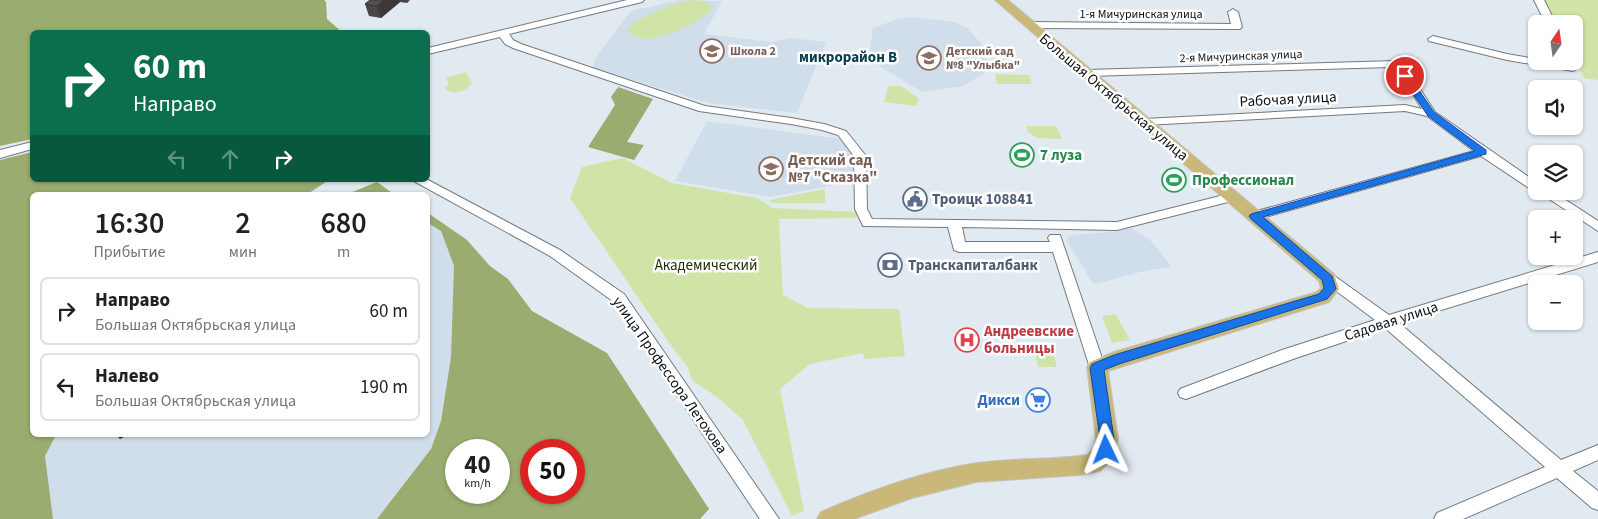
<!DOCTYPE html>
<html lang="ru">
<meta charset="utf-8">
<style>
:root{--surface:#fff;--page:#f2f2f2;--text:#202124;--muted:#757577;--line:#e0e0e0}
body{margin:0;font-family:"Source Sans 3",sans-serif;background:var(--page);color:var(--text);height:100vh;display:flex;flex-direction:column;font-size:19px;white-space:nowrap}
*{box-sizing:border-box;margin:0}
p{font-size:16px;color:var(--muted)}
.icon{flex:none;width:28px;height:28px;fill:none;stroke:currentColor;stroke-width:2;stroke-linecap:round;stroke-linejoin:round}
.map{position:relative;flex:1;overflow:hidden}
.panel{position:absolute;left:30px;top:192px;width:400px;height:245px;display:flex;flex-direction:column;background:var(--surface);border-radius:8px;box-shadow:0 1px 4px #0004}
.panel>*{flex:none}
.hud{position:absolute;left:30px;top:30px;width:400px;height:152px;border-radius:8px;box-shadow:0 1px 4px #0004;background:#0b6e4f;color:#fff;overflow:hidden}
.needle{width:32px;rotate:13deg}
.controls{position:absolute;left:1528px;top:15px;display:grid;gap:10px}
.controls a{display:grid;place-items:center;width:55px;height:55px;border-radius:8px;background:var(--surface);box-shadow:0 1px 4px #0004;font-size:25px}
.speed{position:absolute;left:445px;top:439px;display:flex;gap:10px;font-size:25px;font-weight:700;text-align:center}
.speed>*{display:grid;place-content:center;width:65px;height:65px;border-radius:50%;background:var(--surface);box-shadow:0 1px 4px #0004;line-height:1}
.speed small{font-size:12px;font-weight:400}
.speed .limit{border:8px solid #d22;background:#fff;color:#111}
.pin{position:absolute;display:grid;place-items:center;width:42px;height:42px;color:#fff;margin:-21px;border:2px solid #fff;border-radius:50%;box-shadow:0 1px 5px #0007}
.me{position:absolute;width:55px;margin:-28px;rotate:358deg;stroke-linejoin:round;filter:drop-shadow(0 0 4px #0008)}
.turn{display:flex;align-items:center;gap:18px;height:105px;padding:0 20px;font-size:22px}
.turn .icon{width:65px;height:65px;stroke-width:2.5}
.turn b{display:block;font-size:35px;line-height:42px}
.lanes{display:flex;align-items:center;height:48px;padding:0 20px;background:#0003;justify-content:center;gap:25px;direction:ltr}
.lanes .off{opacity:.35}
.eta{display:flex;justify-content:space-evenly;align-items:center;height:85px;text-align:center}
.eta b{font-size:30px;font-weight:600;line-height:35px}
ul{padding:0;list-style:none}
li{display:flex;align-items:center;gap:15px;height:68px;margin:0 10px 8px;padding:0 10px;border:2px solid var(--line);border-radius:8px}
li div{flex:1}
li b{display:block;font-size:19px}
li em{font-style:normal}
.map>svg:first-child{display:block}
.built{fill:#cfdeea}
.green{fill:#d1e4a7}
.forest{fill:#9aac70;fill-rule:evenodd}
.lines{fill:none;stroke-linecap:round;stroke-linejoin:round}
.minor-casing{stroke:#737a80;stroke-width:2}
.major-casing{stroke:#c5c5c6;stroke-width:2}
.minor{fill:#fff;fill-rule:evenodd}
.major{fill:#c9b877;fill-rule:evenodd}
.wall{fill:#4a4347}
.shaded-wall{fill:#3c3739}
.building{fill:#564e52;stroke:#3c3739}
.route{fill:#1a73e8;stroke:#114b97}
.labels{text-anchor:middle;stroke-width:5;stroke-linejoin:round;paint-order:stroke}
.far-street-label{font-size:12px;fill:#0c0f11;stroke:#fff}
.far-education-label{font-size:12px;font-weight:bold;fill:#785e54;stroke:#fff;text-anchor:start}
.far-quarter-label{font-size:15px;font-weight:bold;fill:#084050;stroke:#fff}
.street-label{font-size:15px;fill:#0c0f11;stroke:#fff}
.leisure-label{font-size:15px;font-weight:bold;fill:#27864d;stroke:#fff;text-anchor:start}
.education-label{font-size:15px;font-weight:bold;fill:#785e54;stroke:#fff;text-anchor:start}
.service-label{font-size:15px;font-weight:bold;fill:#4e5e75;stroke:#fff;text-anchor:start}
.park-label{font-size:15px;fill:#232e00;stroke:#fff}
.health-label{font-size:15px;font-weight:bold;fill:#be3a42;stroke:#fff;text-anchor:start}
.shop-label{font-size:15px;font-weight:bold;fill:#366cbe;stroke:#fff;text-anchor:end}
</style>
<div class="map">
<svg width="1598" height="519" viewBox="0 0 1598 519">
<rect width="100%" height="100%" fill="#e1eaf0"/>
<path class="built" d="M 680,0 L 722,1 L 704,34 L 773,42 L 790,38 L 826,42 L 797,113 L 708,103 L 594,68 L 594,60 L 631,11 Z
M 912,17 L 955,22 L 967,28 L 980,42 L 986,54 L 988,71 L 963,86 L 922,92 L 873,62 L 870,49 L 873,28 L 895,20 Z
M 707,121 L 841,139 L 859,159 L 861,180 L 771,197 L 675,181 Z
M 428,223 L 441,231 L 454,266 L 451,357 L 441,421 L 431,449 L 377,519 L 53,519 L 45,455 L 56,435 L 428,435 Z
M 1132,228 L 1151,241 L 1172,267 L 1148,270 L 1095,284 L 1091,280 L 1067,242 L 1069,235 L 1099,233 Z"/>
<path class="green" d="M 695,0 L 706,2 L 712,6 L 711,11 C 696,24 641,53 627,30 C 636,17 679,1 695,0 Z
M 1543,0 L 1598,0 L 1598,80 L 1584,78 L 1574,59 L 1574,24 L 1555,24 Z
M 466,72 L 472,83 C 466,92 453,96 445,88 L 449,84 L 446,78 Z
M 995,74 L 1029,75 L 1032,84 L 997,84 Z
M 888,86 L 901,86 L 919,99 L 916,106 L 884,102 Z
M 1026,126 L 1056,126 L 1062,139 L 1037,138 L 1028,132 Z
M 623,158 L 672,183 L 757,198 L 773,208 L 857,212 L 857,218 L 779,219 L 783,295 L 808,308 L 899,309 L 905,356 L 864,359 L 863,353 L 810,364 L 780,389 L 804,511 L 792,516 L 743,420 L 717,397 L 693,381 L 687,366 L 674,350 L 570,198 L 582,167 Z
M 825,189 L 825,203 L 772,203 L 769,200 Z
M 1116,314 L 1130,340 L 1112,343 L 1102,316 Z
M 1034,350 L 1052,350 L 1057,367 L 1038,367 Z"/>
<path class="forest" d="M 0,0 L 324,0 L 326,2 L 327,19 L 342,32 L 32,32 L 32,139 L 0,146 Z
M 618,87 L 653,99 L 627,142 L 644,145 L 634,160 L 588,147 L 615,105 L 611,97 Z
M 32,152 L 32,180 L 329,180 L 306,195 L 32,195 L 32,435 L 56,435 L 45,456 L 53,519 L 0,519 L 0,160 Z
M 377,182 L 395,195 L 345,195 Z
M 428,213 L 467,240 L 490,266 L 508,279 L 532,311 L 607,353 L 709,509 L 700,519 L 377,519 L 431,449 L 441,421 L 451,357 L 454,266 L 441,231 L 428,223 ZM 456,450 L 499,450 L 499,492 L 456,492 ZM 531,450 L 574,450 L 574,492 L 531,492 Z"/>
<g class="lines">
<g class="minor-casing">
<path id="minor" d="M 627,0 L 644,0 L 642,2 L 509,34 L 513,40 L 521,44 L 705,106 L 791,118 L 824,124 L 846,131 L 866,156 L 867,209 L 872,219 L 1117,222 L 1232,193 L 1238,197 L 1236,200 L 1117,230 L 962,227 L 965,242 L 1050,242 L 1048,238 L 1050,235 L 1060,235 L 1105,367 L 1103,371 L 1097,373 L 1091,371 L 1053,252 L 959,252 L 954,250 L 948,227 L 863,226 L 855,209 L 854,156 L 838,135 L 822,130 L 791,124 L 699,111 L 513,48 L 505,44 L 500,37 L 428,54 L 428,48 Z
M 1534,0 L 1544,0 L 1556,24 L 1546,24 Z
M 1233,9 L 1238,12 L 1242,27 L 1240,29 L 1031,28 L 1026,25 L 1031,22 L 1231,24 L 1228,12 Z
M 1433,36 L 1507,54 L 1536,59 L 1536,61 L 1566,64 L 1565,61 L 1574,61 L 1574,59 L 1578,68 L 1573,71 L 1507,60 L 1429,41 L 1428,39 Z
M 1394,61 L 1398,62 L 1413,78 L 1435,112 L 1536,182 L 1536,191 L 1532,190 L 1481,156 L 1255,220 L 1250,219 L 1248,216 L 1250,213 L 1474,151 L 1427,116 L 1405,111 L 1145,125 L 1139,122 L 1145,119 L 1405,105 L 1422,109 L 1405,82 L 1391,67 L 1088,76 L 1083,73 L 1088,70 Z
M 32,142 L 32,149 L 0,158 L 0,150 Z
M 412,180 L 428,180 L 560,250 L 624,294 L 779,519 L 760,519 L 614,302 L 550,256 Z
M 1537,191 L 1552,191 L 1598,221 L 1598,231 Z
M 1598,252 L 1598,262 L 1399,323 L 1561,460 L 1598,445 L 1598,460 L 1573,471 L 1598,491 L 1598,510 L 1592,508 L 1557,478 L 1463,519 L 1434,519 L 1437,513 L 1545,467 L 1385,328 L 1293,359 L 1186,399 L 1180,397 L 1178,393 L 1180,389 L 1282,350 L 1375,320 L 1323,281 L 1321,278 L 1323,275 L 1333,275 L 1389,315 Z"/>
</g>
<g class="major-casing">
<path id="major" d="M 995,0 L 1008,0 L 1334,274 L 1339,289 L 1329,302 L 1108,371 L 1118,439 L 1111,460 L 1100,471 L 1080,475 L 976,482 L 912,498 L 854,519 L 817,519 L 821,512 C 871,490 923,471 977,463 C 1014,458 1051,460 1087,455 L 1095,448 L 1096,439 L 1087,367 L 1090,362 L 1114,352 L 1317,292 L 1321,288 L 1319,281 Z"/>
</g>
<use href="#minor" class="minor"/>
<use href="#major" class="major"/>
</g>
<path class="wall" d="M 370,0 L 410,0 L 407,3 L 400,2 L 381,18 L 369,16 L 365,4 Z"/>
<path class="shaded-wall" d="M 384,0 L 399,0 L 400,2 L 381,18 L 377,6 Z
M 116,435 L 128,435 L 120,439 Z"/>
<path class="building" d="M 370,0 L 384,0 L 377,6 L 365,4 Z"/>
<path class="route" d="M 1402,74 L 1408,74 L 1434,112 L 1486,150 L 1486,154 L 1263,217 L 1332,276 L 1336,289 L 1327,299 L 1119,364 L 1104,370 L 1114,439 L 1111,454 L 1106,456 L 1101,454 L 1099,450 L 1100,439 L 1090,368 L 1092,364 L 1114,355 L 1319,294 L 1324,288 L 1322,280 L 1251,219 L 1249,216 L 1251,214 L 1475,151 L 1428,116 L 1401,76 Z"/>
<defs>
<g id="school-ring" transform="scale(1.25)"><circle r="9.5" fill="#fff" stroke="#8d6e63" stroke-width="1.5"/><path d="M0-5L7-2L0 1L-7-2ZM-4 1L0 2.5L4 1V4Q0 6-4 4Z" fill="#8d6e63"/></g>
<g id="stadium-ring" transform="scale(1.25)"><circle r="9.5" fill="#fff" stroke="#2e9e5b" stroke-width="1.5"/><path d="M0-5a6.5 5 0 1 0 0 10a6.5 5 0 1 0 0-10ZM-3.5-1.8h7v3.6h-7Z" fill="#2e9e5b"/></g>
<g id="civic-ring" transform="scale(1.25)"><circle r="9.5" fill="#fff" stroke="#5c6f8a" stroke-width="1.5"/><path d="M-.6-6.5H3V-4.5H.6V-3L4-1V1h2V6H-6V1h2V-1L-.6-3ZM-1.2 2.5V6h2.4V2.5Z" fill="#5c6f8a"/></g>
<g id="bank-ring" transform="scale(1.25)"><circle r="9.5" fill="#fff" stroke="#5c6f8a" stroke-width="1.5"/><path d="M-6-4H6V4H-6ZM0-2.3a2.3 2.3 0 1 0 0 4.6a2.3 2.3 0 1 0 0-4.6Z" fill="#5c6f8a"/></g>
<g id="hospital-ring" transform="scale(1.25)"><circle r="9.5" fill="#fff" stroke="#e0444e" stroke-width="1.5"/><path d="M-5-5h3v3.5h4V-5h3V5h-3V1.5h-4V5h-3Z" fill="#e0444e"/></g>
<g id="supermarket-ring" transform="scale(1.25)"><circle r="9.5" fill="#fff" stroke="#3f7fe0" stroke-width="1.5"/><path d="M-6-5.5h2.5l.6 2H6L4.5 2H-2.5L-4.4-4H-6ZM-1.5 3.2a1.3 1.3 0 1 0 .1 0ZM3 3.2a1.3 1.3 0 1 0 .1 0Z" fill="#3f7fe0"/></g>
</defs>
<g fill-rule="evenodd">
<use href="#school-ring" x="712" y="51"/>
<use href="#school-ring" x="929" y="58"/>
<use href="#stadium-ring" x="1022" y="155"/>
<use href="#school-ring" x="771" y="169"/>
<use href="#stadium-ring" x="1174" y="180"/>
<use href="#civic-ring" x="915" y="199"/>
<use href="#bank-ring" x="890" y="265"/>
<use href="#hospital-ring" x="967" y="340"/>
<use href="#supermarket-ring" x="1038" y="400"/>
</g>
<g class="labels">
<g class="far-street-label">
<text x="1141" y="18">1-я Мичуринская улица</text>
<text transform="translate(1241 56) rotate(-2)" y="4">2-я Мичуринская улица</text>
</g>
<g class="far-education-label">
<text x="730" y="55">Школа 2</text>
<text x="946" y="55">Детский сад<tspan x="946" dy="14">№8 "Улыбка"</tspan></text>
</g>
<g class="far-quarter-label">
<text x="848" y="62">микрорайон В</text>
</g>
<g class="street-label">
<text transform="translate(1114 97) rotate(40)" y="5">Большая Октябрьская улица</text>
<text transform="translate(1288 99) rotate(-3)" y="5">Рабочая улица</text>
<text transform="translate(1391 321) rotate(-18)" y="5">Садовая улица</text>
<text transform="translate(670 375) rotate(55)" y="5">улица Профессора Летохова</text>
</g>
<g class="leisure-label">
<text x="1040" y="160">7 луза</text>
<text x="1192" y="185">Профессионал</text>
</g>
<g class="education-label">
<text x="788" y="165">Детский сад<tspan x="788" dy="17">№7 "Сказка"</tspan></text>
</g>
<g class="service-label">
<text x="932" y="204">Троицк 108841</text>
<text x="908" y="270">Транскапиталбанк</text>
</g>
<g class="park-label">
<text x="706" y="270">Академический</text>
</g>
<g class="health-label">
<text x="984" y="336">Андреевские<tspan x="984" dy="17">больницы</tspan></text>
</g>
<g class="shop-label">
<text x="1020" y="405">Дикси</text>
</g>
</g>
</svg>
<div class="controls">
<a><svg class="needle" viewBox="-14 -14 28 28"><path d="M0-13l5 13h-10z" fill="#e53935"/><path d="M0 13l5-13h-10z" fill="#757577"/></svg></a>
<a><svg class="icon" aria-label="sound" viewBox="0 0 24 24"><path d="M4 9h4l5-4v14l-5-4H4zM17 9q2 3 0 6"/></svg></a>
<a><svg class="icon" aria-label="layers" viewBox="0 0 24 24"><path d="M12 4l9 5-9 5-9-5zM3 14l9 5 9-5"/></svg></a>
<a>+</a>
<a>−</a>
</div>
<div class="speed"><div>40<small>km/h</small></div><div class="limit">50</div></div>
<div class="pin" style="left:1405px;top:76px;background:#d93025"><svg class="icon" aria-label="arrive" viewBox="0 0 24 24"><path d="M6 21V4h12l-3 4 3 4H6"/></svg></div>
<svg class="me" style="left:1106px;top:450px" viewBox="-20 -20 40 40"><path d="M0-17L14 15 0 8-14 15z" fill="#1a73e8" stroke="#fff" stroke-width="4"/></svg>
<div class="hud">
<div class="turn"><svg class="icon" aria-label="right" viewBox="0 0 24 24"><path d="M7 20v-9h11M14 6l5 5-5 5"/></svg><div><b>60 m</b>Направо</div></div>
<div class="lanes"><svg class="icon off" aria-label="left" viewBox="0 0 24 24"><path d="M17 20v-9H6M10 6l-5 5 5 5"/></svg><svg class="icon off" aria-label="ahead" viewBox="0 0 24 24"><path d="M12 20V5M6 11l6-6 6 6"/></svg><svg class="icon" aria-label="right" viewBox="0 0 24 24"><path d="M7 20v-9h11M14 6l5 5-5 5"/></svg></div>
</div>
<section class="panel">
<div class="eta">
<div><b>16:30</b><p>Прибытие</p></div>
<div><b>2</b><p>мин</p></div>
<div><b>680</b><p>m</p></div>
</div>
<ul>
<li><svg class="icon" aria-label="right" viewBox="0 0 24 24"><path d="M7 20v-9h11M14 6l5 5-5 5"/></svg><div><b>Направо</b><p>Большая Октябрьская улица</p></div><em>60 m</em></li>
<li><svg class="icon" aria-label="left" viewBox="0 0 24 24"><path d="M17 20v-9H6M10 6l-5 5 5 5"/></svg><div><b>Налево</b><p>Большая Октябрьская улица</p></div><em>190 m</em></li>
</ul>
</section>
</div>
